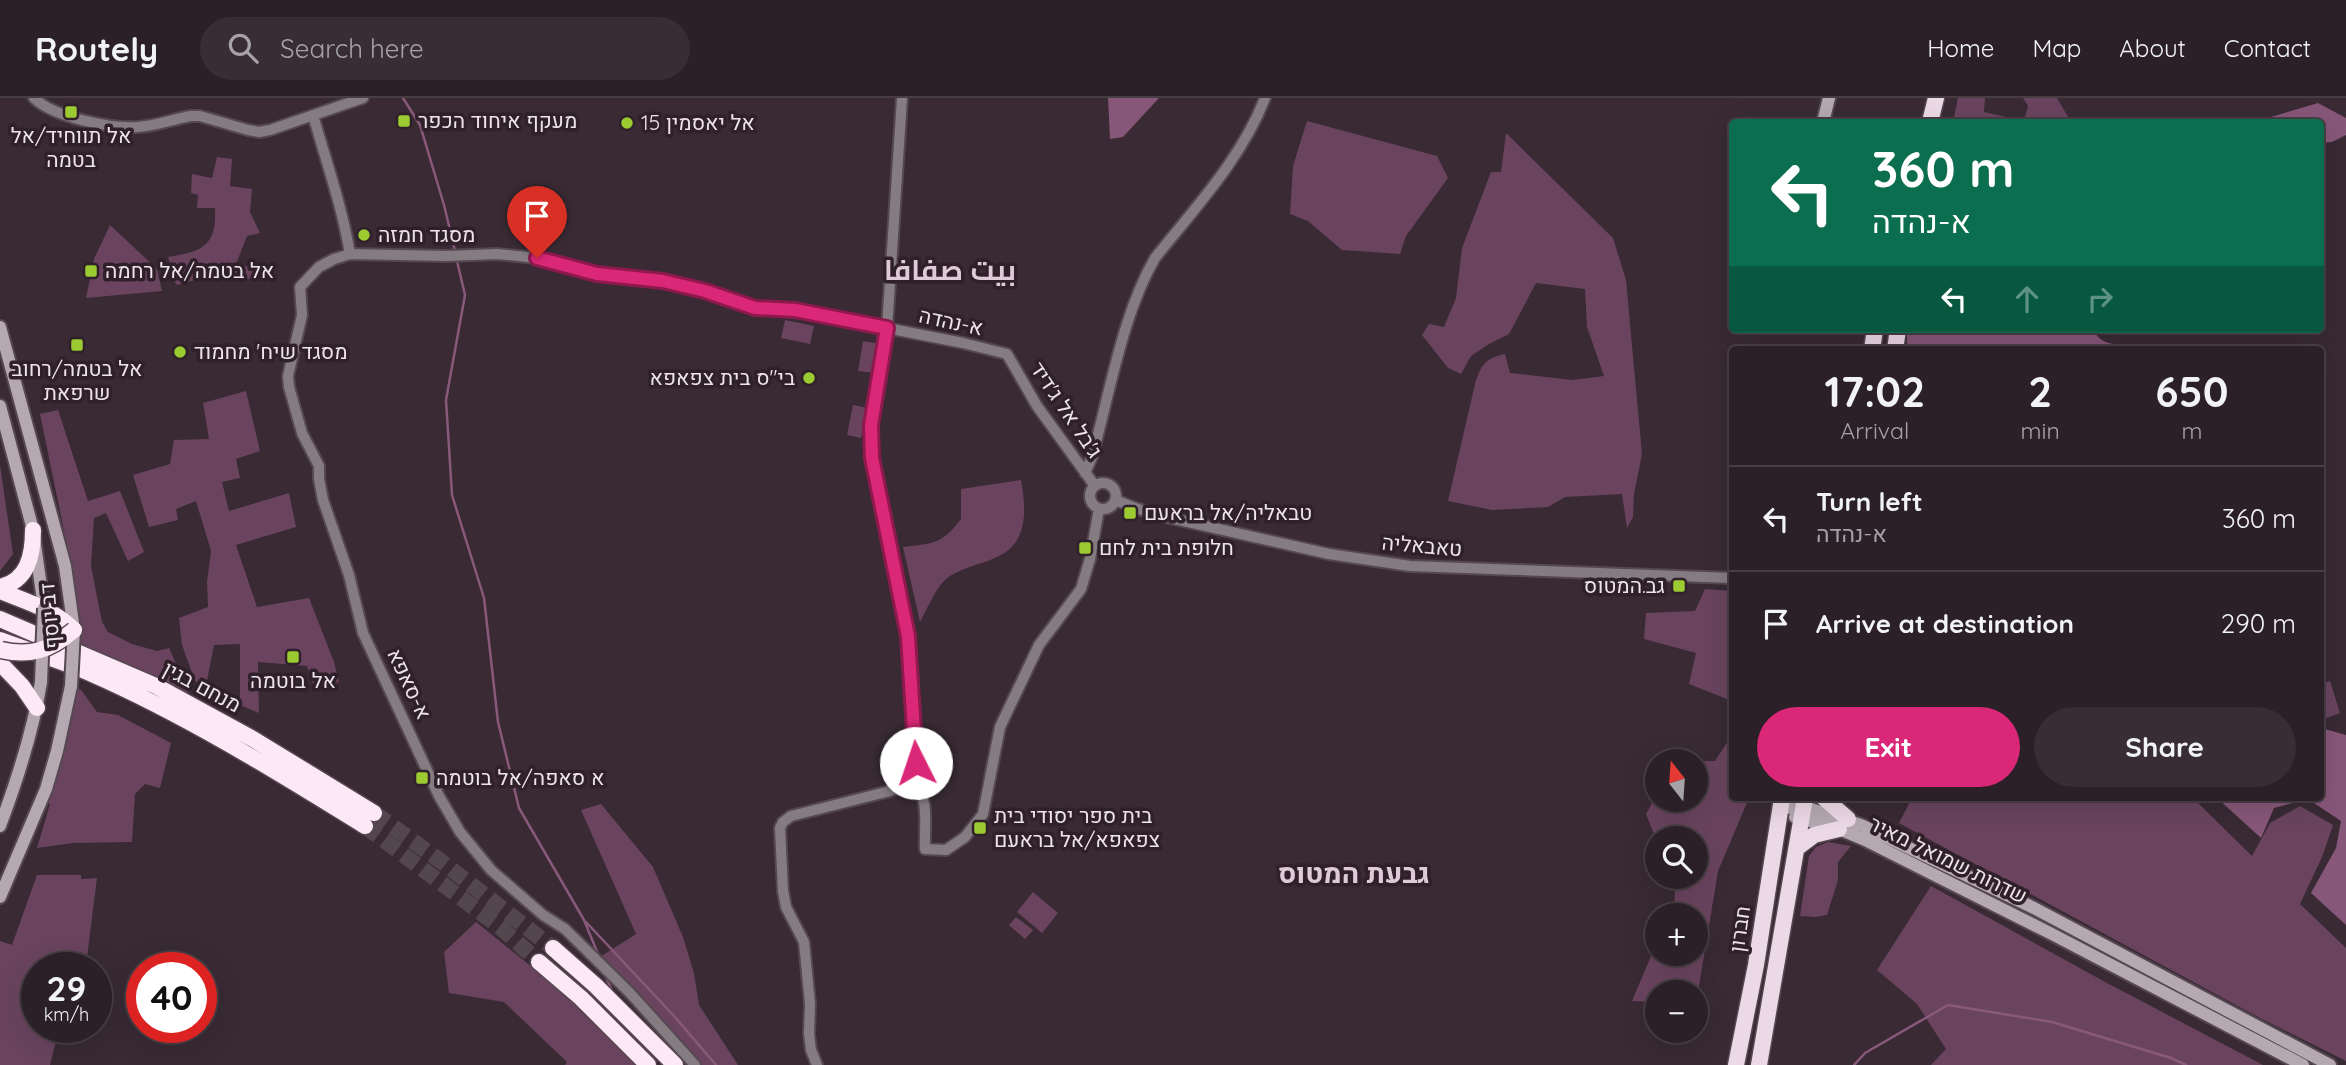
<!DOCTYPE html>
<meta charset="utf-8">
<style>
:root{--surface:#2b2027;--page:#372d33;--text:#f1f3f6;--muted:#a6a3a7;--line:#473e44;--accent:#db2777}
body{margin:0;font-family:Quicksand,Cairo,Heebo,sans-serif;background:var(--page);color:var(--text);height:100vh;display:flex;flex-direction:column;font-size:26px;white-space:nowrap}
*{box-sizing:border-box;margin:0}
p{font-size:23px;color:var(--muted)}
.icon{flex:none;width:38px;height:38px;fill:none;stroke:currentColor;stroke-width:2;stroke-linecap:round;stroke-linejoin:round}
.map{position:relative;flex:1;overflow:hidden}
.panel{position:absolute;left:1729px;top:248px;width:595px;height:455px;display:flex;flex-direction:column;background:var(--surface);border-radius:7px;box-shadow:0 7px 28px #0002,0 0 0 2px var(--line)}
.panel>*{flex:none}
.banner{position:absolute;left:1729px;top:21px;width:595px;height:214px;border-radius:7px;box-shadow:0 7px 28px #0002,0 0 0 2px var(--line);background:#0b6e4f;color:#fff;overflow:hidden}
.needle{width:46px;rotate:343deg}
.buttons{position:absolute;left:1645px;top:651px;display:grid;gap:14px}
.buttons a{display:grid;place-items:center;width:63px;height:63px;border-radius:50%;background:var(--surface);box-shadow:0 7px 28px #0002,0 0 0 2px var(--line);font-size:35px}
.speed{position:absolute;left:21px;top:854px;display:flex;gap:14px;font-size:35px;font-weight:700;text-align:center}
.speed>*{display:grid;place-content:center;width:91px;height:91px;border-radius:50%;background:var(--surface);box-shadow:0 7px 28px #0002,0 0 0 2px var(--line);line-height:1}
.speed small{font-size:18px;font-weight:400}
.speed .limit{border:10px solid #d22;background:#fff;color:#111}
.pin{position:absolute;display:grid;place-items:center;width:60px;height:60px;color:#fff;margin:-72px -30px;border-radius:50% 50% 50% 0;rotate:-45deg;box-shadow:0 0 7px #0007}
.pin .icon{rotate:45deg}
.me{position:absolute;width:77px;margin:-38px;rotate:356deg;stroke-linejoin:round;filter:drop-shadow(0 0 5px #0008)}
.turn{display:flex;align-items:center;gap:24px;height:147px;padding:0 28px;font-size:32px}
.turn .icon{width:91px;height:91px;stroke-width:2.5}
.turn b{display:block;font-size:49px;line-height:60px}
.lanes{display:flex;align-items:center;height:66px;padding:0 28px;background:#0003;justify-content:center;gap:35px;direction:ltr}
.lanes .off{opacity:.35}
.eta{display:flex;justify-content:space-evenly;align-items:center;height:119px;text-align:center}
.eta b{font-size:42px;font-weight:700;line-height:49px}
.cta{display:flex;gap:14px;margin-top:auto;padding:14px 28px}
.cta a{flex:1;height:80px;border-radius:42px;background:var(--accent);color:#fff;font-size:28px;font-weight:700;line-height:80px;text-align:center}
.cta a+a{background:var(--page);color:var(--text)}
ul{padding:0;list-style:none}
li{display:flex;align-items:center;gap:21px;height:105px;padding:0 28px;border-top:2px solid var(--line)}
li div{flex:1}
li b{display:block;font-size:26px}
li em{font-style:normal}
header{display:flex;align-items:center;gap:42px;box-sizing:border-box;height:98px;padding:0 35px;background:var(--surface);border-bottom:2px solid var(--line)}
header strong{font-size:33px}
nav{display:flex;gap:38px;margin-inline-start:auto;font-size:24px}
.search{width:490px;height:63px;background:var(--page);display:flex;align-items:center;gap:18px;box-sizing:border-box;padding:0 24px;border-radius:38px;color:var(--muted);font-size:26px}
.map>svg:first-child{display:block}
.green{fill:#6a445f}
.forest{fill:#875779}
.lines{fill:none;stroke-linecap:round;stroke-linejoin:round}
.stream{stroke:#89597b;stroke-width:2.5}
.motorway-tunnel{stroke:#54464f;stroke-width:16;stroke-dasharray:16 8;stroke-linecap:butt}
.tertiary-casing{stroke:#564851;stroke-width:14}
.secondary-casing{stroke:#564851;stroke-width:16}
.trunk-casing{stroke:#564851;stroke-width:19}
.motorway-casing{stroke:#564851;stroke-width:19}
.tertiary{stroke:#857c82;stroke-width:10}
.secondary{stroke:#b5a8b1;stroke-width:12}
.trunk{stroke:#ecd9e6;stroke-width:16}
.motorway{stroke:#fde8f6;stroke-width:16}
.secondary-bridge-casing{stroke:#564851;stroke-width:16;stroke-linecap:butt}
.motorway-bridge-casing{stroke:#564851;stroke-width:19;stroke-linecap:butt}
.secondary-bridge{stroke:#b5a8b1;stroke-width:12}
.motorway-bridge{stroke:#fde8f6;stroke-width:16}
.route-casing{stroke:#8e194d;stroke-width:18}
.route{stroke:#db2777;stroke-width:12}
.poi-dot{fill:#9cca31;stroke:#2f202a;stroke-width:2.5}
.labels{text-anchor:middle;stroke-width:7;stroke-linejoin:round;paint-order:stroke}
.poi-label{font-size:21px;fill:#ede3ea;stroke:#2f202a;text-anchor:start}
.street-label{font-size:21px;fill:#ede3ea;stroke:#2f202a}
.district-label{font-size:28px;font-weight:bold;fill:#dfcbd8;stroke:#2f202a}
</style>
<header>
<strong>Routely</strong>
<div class="search"><svg class="icon" aria-label="search" viewBox="0 0 24 24"><circle cx="10" cy="10" r="6"/><path d="M15 15l6 6"/></svg>Search here</div>
<nav><a>Home</a><a>Map</a><a>About</a><a>Contact</a></nav>
</header>
<div class="map">
<svg width="2346" height="967" viewBox="0 0 2346 967">
<rect width="100%" height="100%" fill="#392a34"/>
<path class="green" d="M 1958,0 L 1985,0 L 1984,14 L 2024,23 L 2028,8 L 2023,0 L 2057,0 L 2071,24 L 1953,24 Z
M 1307,23 L 1437,58 L 1448,80 L 1406,138 L 1400,156 L 1342,152 L 1308,123 L 1290,116 L 1293,68 Z
M 1506,35 L 1613,140 L 1626,182 L 1642,356 L 1634,396 L 1633,419 L 1627,430 L 1622,396 L 1565,399 L 1548,409 L 1492,412 L 1448,403 L 1475,286 C 1481,267 1485,260 1505,256 L 1510,275 L 1572,282 L 1604,278 L 1587,229 L 1585,191 L 1536,185 L 1509,236 L 1489,246 L 1471,258 L 1461,276 L 1448,270 L 1422,237 L 1429,226 L 1444,229 L 1456,200 L 1462,150 L 1491,74 L 1501,74 Z
M 217,59 L 232,61 L 230,88 L 252,91 L 250,114 L 260,135 L 247,138 L 236,166 L 255,170 L 252,181 L 210,178 L 177,187 L 174,183 L 168,159 C 202,154 217,148 215,110 L 197,110 L 198,97 L 191,95 L 192,76 L 212,80 Z
M 110,127 L 157,171 L 162,193 L 86,200 L 94,161 Z
M 785,222 L 814,228 L 810,246 L 781,240 Z
M 863,243 L 881,246 L 876,275 L 858,273 Z
M 246,293 L 260,353 L 236,361 L 240,380 L 222,384 L 229,413 L 289,395 L 296,429 L 236,447 L 257,509 L 309,500 L 334,564 L 339,584 L 314,588 L 307,568 L 258,564 L 259,615 L 240,607 L 240,546 L 214,547 L 206,588 L 195,583 L 182,547 L 179,520 L 208,509 L 207,484 L 211,453 L 196,403 L 176,411 L 178,422 L 149,429 L 133,377 L 170,366 L 174,342 L 209,341 L 203,305 Z
M 853,307 L 868,310 L 861,340 L 847,337 Z
M 58,312 L 88,403 L 120,393 L 144,454 L 128,463 L 106,415 L 94,420 L 91,468 L 102,524 L 108,534 L 132,546 L 157,553 L 169,550 L 189,596 L 78,546 L 75,497 L 63,428 L 40,316 Z
M 0,367 L 13,456 L 0,473 Z
M 1021,382 C 1026,410 1029,443 999,458 C 982,467 960,469 945,482 C 936,490 926,513 920,524 L 903,449 C 934,445 941,447 961,421 L 961,391 Z
M 1705,491 L 1732,493 L 1732,603 L 1689,586 L 1696,555 L 1644,541 L 1646,515 L 1695,513 Z
M 2330,583 L 2340,615 L 2321,622 L 2321,586 Z
M 74,589 L 81,592 L 97,614 L 118,617 L 171,645 L 160,690 L 145,686 L 135,696 L 132,744 L 73,745 L 37,750 L 50,706 L 46,703 L 59,674 Z
M 1732,637 L 1732,700 L 1749,700 L 1718,773 L 1696,906 L 1696,894 L 1657,894 L 1657,904 L 1632,903 L 1657,844 L 1657,856 L 1696,856 L 1696,817 L 1673,817 L 1675,795 L 1672,779 L 1696,779 L 1696,740 L 1657,740 L 1657,744 L 1646,716 L 1657,696 L 1657,702 L 1696,702 L 1696,663 L 1676,663 L 1715,663 Z
M 1912,700 L 2193,700 L 2252,758 L 2270,725 L 2300,708 L 2333,727 L 2322,759 L 2300,806 L 2346,850 L 2346,963 L 2260,920 L 1899,725 Z
M 601,706 L 653,769 L 683,839 L 694,875 L 699,907 L 738,967 L 702,967 L 638,896 L 600,859 L 636,836 L 581,712 Z
M 1828,744 L 1851,748 L 1838,764 L 1838,782 L 1827,817 L 1815,819 L 1800,818 L 1809,758 L 1816,749 Z
M 37,777 L 81,777 L 81,781 L 97,780 L 86,867 L 85,870 L 37,870 L 37,929 L 55,929 L 56,943 L 50,967 L 0,967 L 0,843 L 12,847 Z
M 1931,788 L 2107,885 L 2263,967 L 1931,967 L 1946,951 L 1917,906 L 1877,872 Z
M 1033,794 L 1058,815 L 1042,835 L 1017,814 Z
M 1016,819 L 1033,832 L 1025,841 L 1009,827 Z
M 476,824 L 553,886 L 637,967 L 565,967 L 567,964 L 504,904 L 449,895 L 444,854 Z"/>
<path class="forest" d="M 1108,0 L 1159,0 L 1123,39 L 1110,41 Z
M 2318,5 L 2346,20 L 2346,37 L 2332,44 L 2321,45 L 2320,24 L 2254,24 Z
M 1907,231 L 2093,231 C 2101,248 2114,246 2130,247 L 2131,252 L 1907,252 Z
M 2321,630 L 2346,637 L 2346,827 L 2311,795 L 2336,750 L 2341,723 L 2308,701 L 2274,710 L 2261,740 L 2217,700 L 2320,700 Z"/>
<g class="lines">
<path class="stream" d="M 403,0 L 420,27 L 444,107 L 455,153
M 457,163 L 465,197 L 446,302 L 452,397 L 484,500 L 498,624 L 519,710 L 584,822 L 598,856
M 586,824 L 674,918 L 716,967
M 606,879 L 613,895
M 1854,967 L 1865,955 L 1948,907 L 2052,924 L 2171,960 L 2186,967"/>
<path class="motorway-tunnel" d="M 374,715 L 442,764 L 553,850
M 365,728 L 500,829 L 539,864"/>
<g class="tertiary-casing">
<path id="tertiary" d="M 34,0 C 53,19 111,31 138,29 C 156,28 173,21 191,18 L 200,18 L 248,32 L 259,34 L 270,32 L 363,0
M 902,0 L 887,230 L 871,327 L 871,360 L 909,538 L 916,665 L 914,683
M 313,17 C 326,63 342,108 350,156
M 1085,375 L 1092,359 C 1110,295 1122,217 1155,160 C 1195,110 1242,60 1265,0
M1090 398a13 13 0 1 1 26 0a13 13 0 1 1-26 0Z
M 1115,402 L 1138,411 L 1166,419 L 1329,456 L 1410,468 L 1732,480
M 914,683 C 930,702 924,728 925,751 L 946,752 L 965,739 L 983,716 L 1000,629 L 1039,547 L 1081,491 L 1090,461 L 1099,411
M 695,967 L 630,895 L 565,831 L 543,817 L 491,772 L 460,734 L 439,698 L 363,535 L 349,477 L 323,402 L 319,381 L 319,368 L 302,335 L 289,289 L 288,278 L 302,217 L 300,189 L 319,169 L 334,161 L 350,156 L 447,158 L 497,156 L 537,160 L 598,176 L 663,183 L 705,193 L 755,210 L 795,212 L 963,245 L 1007,256 L 1037,308 L 1095,388
M 817,967 L 811,952 L 809,936 L 810,906 L 804,844 L 786,809 L 783,793 L 780,730 L 783,724 L 791,718 L 890,693 L 914,683"/>
</g>
<g class="secondary-casing">
<path id="secondary" d="M 1823,24 L 1829,0
M 0,229 L 65,468 L 74,532
M 0,308 L 33,432 L 44,510
M 1779,711 L 1794,709 L 1811,711 L 1861,727 L 2034,810 L 2330,967
M 1795,719 L 1839,731 L 1865,742 L 2050,835 L 2303,967
M 0,728 C 18,680 33,634 41,584
M 0,799 L 46,691 L 57,653 L 71,588"/>
</g>
<g class="trunk-casing">
<path id="trunk" d="M 1930,24 L 1936,0
M 1872,252 L 1875,231
M 1895,252 L 1898,231
M 1824,700 L 1848,721
M 1798,749 L 1814,737 L 1839,731
M 1736,967 L 1756,867 L 1782,700
M 1759,967 L 1805,700"/>
</g>
<g class="motorway-casing">
<path id="motorway" d="M 0,489 C 28,483 33,457 33,432
M 0,493 C 27,504 53,511 74,532
M 0,521 L 156,588 L 253,641 L 374,715
M 0,542 C 30,553 61,563 90,575 C 186,617 276,673 365,728
M 0,565 L 22,588 L 37,610
M 553,850 L 596,888 L 675,967
M 539,864 L 581,900 L 648,967"/>
</g>
<use href="#tertiary" class="tertiary"/>
<use href="#secondary" class="secondary"/>
<use href="#trunk" class="trunk"/>
<use href="#motorway" class="motorway"/>
<g class="secondary-bridge-casing">
<path id="secondary-bridge" d="M 41,584 L 44,510
M 71,588 L 74,532"/>
</g>
<g class="motorway-bridge-casing">
<path id="motorway-bridge" d="M 1,552 C 31,559 50,552 74,532"/>
</g>
<use href="#secondary-bridge" class="secondary-bridge"/>
<use href="#motorway-bridge" class="motorway-bridge"/>
</g>
<g class="lines">
<g class="route-casing">
<path id="route" d="M 537,160 L 597,176 L 663,183 L 705,193 L 755,210 L 795,212 L 887,230 L 871,327 L 872,360 L 908,538 L 916,665"/>
</g>
<use href="#route" class="route"/>
</g>
<g class="poi-dot">
<rect x="64" y="7" width="14" height="14" rx="3.5"/>
<rect x="397" y="16" width="14" height="14" rx="3.5"/>
<circle cx="627" cy="25" r="7"/>
<circle cx="364" cy="137" r="7"/>
<rect x="84" y="166" width="14" height="14" rx="3.5"/>
<rect x="70" y="240" width="14" height="14" rx="3.5"/>
<circle cx="180" cy="254" r="7"/>
<circle cx="809" cy="280" r="7"/>
<rect x="1123" y="408" width="14" height="14" rx="3.5"/>
<rect x="1078" y="443" width="14" height="14" rx="3.5"/>
<rect x="1672" y="481" width="14" height="14" rx="3.5"/>
<rect x="286" y="552" width="14" height="14" rx="3.5"/>
<rect x="415" y="673" width="14" height="14" rx="3.5"/>
<rect x="973" y="723" width="14" height="14" rx="3.5"/>
</g>
<g class="labels">
<g class="poi-label">
<text x="418" y="30">מעקף איחוד הכפר</text>
<text x="641" y="32">אל יאסמין 15</text>
<text x="71" y="45" text-anchor="middle">אל תווחיד/אל<tspan x="71" dy="24">בטמה</tspan></text>
<text x="378" y="144">מסגד חמזה</text>
<text x="105" y="180">אל בטמה/אל רחמה</text>
<text x="194" y="261">מסגד שיח' מחמוד</text>
<text x="77" y="278" text-anchor="middle">אל בטמה/רחוב<tspan x="77" dy="24">שרפאת</tspan></text>
<text x="795" y="287" text-anchor="end">בי"ס בית צפאפא</text>
<text x="1144" y="422">טבאליה/אל בראעם</text>
<text x="1099" y="457">חלופת בית לחם</text>
<text x="1665" y="495" text-anchor="end">גב.המטוס</text>
<text x="293" y="590" text-anchor="middle">אל בוטמה</text>
<text x="436" y="687">א סאפה/אל בוטמה</text>
<text x="994" y="725">בית ספר יסודי בית<tspan x="994" dy="24">צפאפא/אל בראעם</tspan></text>
</g>
<g class="street-label">
<text transform="translate(951 224) rotate(12)" y="7">א-נהדה</text>
<text transform="translate(1066 312) rotate(56)" y="7">ג'בל אל ג'דיד</text>
<text transform="translate(1422 448) rotate(5)" y="7">טאבאליה</text>
<text transform="translate(50 518) rotate(-95)" y="7">דב יוסף</text>
<text transform="translate(409 586) rotate(65)" y="7">א-סאפא</text>
<text transform="translate(202 589) rotate(28)" y="7">מנחם בגין</text>
<text transform="translate(1948 762) rotate(26)" y="7">שדרות שמואל מאיר</text>
<text transform="translate(1740 831) rotate(-82)" y="7">חברון</text>
</g>
<g class="district-label">
<text x="950" y="182">بيت صفافا</text>
<text x="1354" y="785">גבעת המטוס</text>
</g>
</g>
</svg>
<div class="buttons">
<a><svg class="needle" viewBox="-14 -14 28 28"><path d="M0-13l5 13h-10z" fill="#e53935"/><path d="M0 13l5-13h-10z" fill="#a6a3a7"/></svg></a>
<a><svg class="icon" aria-label="search" viewBox="0 0 24 24"><circle cx="10" cy="10" r="6"/><path d="M15 15l6 6"/></svg></a>
<a>+</a>
<a>−</a>
</div>
<div class="speed"><div>29<small>km/h</small></div><div class="limit">40</div></div>
<div class="pin" style="left:537px;top:160px;background:#d93025"><svg class="icon" aria-label="arrive" viewBox="0 0 24 24"><path d="M6 21V4h12l-3 4 3 4H6"/></svg></div>
<svg class="me" style="left:916px;top:665px" viewBox="-20 -20 40 40"><circle r="19" fill="#fff"/><path d="M0-13L10 11 0 6-10 11z" fill="#db2777"/></svg>
<div class="banner">
<div class="turn"><svg class="icon" aria-label="left" viewBox="0 0 24 24"><path d="M17 20v-9H6M10 6l-5 5 5 5"/></svg><div><b>360 m</b>א-נהדה</div></div>
<div class="lanes"><svg class="icon" aria-label="left" viewBox="0 0 24 24"><path d="M17 20v-9H6M10 6l-5 5 5 5"/></svg><svg class="icon off" aria-label="ahead" viewBox="0 0 24 24"><path d="M12 20V5M6 11l6-6 6 6"/></svg><svg class="icon off" aria-label="right" viewBox="0 0 24 24"><path d="M7 20v-9h11M14 6l5 5-5 5"/></svg></div>
</div>
<section class="panel">
<div class="eta">
<div><b>17:02</b><p>Arrival</p></div>
<div><b>2</b><p>min</p></div>
<div><b>650</b><p>m</p></div>
</div>
<ul>
<li><svg class="icon" aria-label="left" viewBox="0 0 24 24"><path d="M17 20v-9H6M10 6l-5 5 5 5"/></svg><div><b>Turn left</b><p>א-נהדה</p></div><em>360 m</em></li>
<li><svg class="icon" aria-label="arrive" viewBox="0 0 24 24"><path d="M6 21V4h12l-3 4 3 4H6"/></svg><div><b>Arrive at destination</b></div><em>290 m</em></li>
</ul>
<div class="cta"><a>Exit</a><a>Share</a></div>
</section>
</div>
